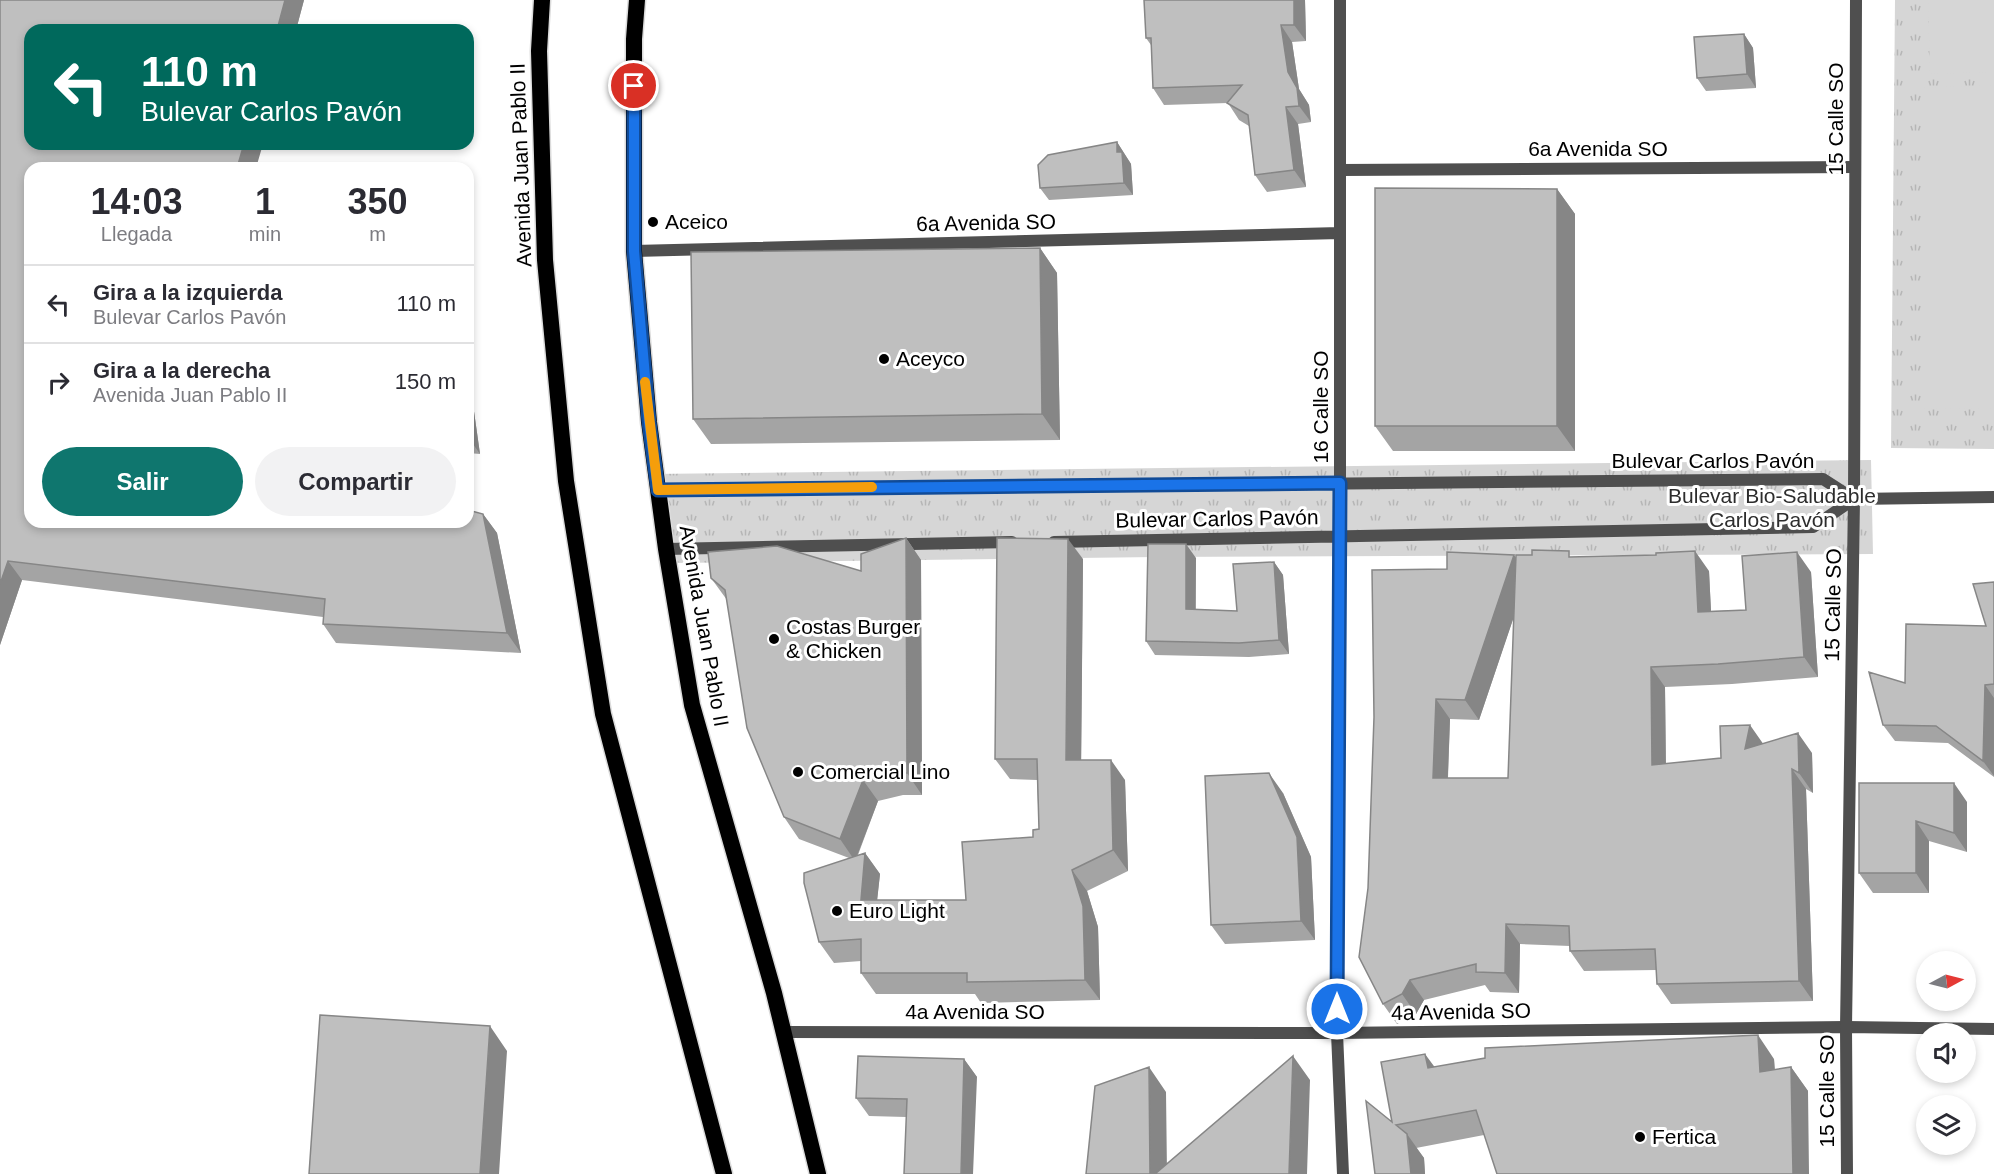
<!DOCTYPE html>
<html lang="es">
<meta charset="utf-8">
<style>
:root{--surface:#fff;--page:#f2f2f3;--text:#2b2b33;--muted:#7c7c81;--line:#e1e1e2;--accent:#0f766e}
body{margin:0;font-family:Arial,sans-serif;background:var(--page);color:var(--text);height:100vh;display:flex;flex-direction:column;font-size:22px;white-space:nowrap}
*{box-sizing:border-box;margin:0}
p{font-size:20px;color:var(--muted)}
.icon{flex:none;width:33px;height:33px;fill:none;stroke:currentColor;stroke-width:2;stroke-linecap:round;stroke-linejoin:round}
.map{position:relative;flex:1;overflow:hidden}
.details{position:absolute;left:24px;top:162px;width:450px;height:366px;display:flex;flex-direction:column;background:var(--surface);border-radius:18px;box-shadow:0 3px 9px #0003}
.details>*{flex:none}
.banner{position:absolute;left:24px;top:24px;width:450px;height:126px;border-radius:18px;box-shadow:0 3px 9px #0003;background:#00695c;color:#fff;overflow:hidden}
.needle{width:39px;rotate:83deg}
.controls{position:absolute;left:1916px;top:951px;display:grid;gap:12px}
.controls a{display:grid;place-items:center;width:60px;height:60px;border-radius:50%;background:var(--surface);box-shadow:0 3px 9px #0003;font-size:30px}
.pin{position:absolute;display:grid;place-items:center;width:51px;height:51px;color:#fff;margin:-26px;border:3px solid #fff;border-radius:50%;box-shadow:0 2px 6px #0007}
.me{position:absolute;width:66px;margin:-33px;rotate:0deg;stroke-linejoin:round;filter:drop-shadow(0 0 4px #0008)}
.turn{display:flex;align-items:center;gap:21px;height:126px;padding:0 18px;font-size:27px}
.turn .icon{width:78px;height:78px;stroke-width:2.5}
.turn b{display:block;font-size:42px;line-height:51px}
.eta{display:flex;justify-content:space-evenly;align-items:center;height:102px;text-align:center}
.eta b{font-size:36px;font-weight:800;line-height:42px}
.action{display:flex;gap:12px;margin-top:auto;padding:12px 18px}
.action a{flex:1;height:69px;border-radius:36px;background:var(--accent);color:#fff;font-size:24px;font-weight:800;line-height:69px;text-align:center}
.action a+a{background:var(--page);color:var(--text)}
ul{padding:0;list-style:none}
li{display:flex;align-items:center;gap:18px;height:78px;padding:0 18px;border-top:2px solid var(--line)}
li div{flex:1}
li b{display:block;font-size:22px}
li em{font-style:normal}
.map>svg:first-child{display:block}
.grass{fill:url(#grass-tufts)}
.garden{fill:#d6d6d6}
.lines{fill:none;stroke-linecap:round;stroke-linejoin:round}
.trunk-casing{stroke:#dbdbdb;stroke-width:19}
.minor{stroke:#4f4f4f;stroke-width:12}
.tertiary{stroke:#4f4f4f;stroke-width:12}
.trunk{stroke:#000;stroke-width:16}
.wall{fill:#a4a4a4;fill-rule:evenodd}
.shaded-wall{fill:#868686}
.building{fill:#bfbfbf;stroke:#868686;stroke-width:1.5}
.route-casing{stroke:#114b97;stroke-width:15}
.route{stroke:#1a73e8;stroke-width:10}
.slow{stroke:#f59e0b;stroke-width:10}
.poi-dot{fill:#000;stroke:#fff;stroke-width:2}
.labels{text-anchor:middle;stroke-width:6;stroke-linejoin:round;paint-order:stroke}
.street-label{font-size:21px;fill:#000;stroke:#fff}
.poi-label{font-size:21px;fill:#000;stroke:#fff;text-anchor:start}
.park-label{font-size:21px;fill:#2d2d2d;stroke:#fff}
</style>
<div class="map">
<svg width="1994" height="1174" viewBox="0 0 1994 1174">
<defs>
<pattern id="grass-tufts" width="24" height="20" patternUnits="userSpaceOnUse" patternTransform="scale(1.5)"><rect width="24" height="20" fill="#d6d6d6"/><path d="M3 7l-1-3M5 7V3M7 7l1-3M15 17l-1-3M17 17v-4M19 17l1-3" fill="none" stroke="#b6b6b6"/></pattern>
</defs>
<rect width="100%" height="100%" fill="#fff"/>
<path class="grass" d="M 1895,0 L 1994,0 L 1994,449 L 1891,448 Z
M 1871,460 L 1873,554 L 1157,557 L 674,563 L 651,474 Z"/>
<path class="garden" d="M 1928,0 L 1994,0 L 1994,72 L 1930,74 Z
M 1994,85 L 1994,408 L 1921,409 L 1921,88 Z"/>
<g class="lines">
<g class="trunk-casing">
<path id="trunk" d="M 542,0 L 539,51 L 545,260 L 566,481 L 603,714 L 724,1174
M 637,0 L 634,39 L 634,251 L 649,422 L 666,549 L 692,705 L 774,993 L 818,1174"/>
</g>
<path class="minor" d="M 1340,0 L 1340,482 L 1337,1033 L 1343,1174
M 1340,170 L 1855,167
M 634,251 L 1340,233
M 658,490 L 1823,479 L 1854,499
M 1854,499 L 1994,497
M 1054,542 L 1813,527 L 1854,499
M 666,549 L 1012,542
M 784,1032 L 1337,1033 L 1846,1027 L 1994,1029"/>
<path class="tertiary" d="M 1847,1174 L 1846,1027 L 1854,499 L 1856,0"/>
<use href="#trunk" class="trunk"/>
</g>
<path class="wall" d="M 0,0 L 304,0 L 296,30 L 30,522 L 483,514 L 497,533 L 521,653 L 336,643 L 323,624 L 323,617 L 22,580 L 0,645 Z
M 1144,0 L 1305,0 L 1306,41 L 1292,42 L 1299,89 L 1309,105 L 1311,122 L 1298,124 L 1306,187 L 1267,192 L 1255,175 L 1249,126 L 1239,120 L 1228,103 L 1164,105 L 1153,88 L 1151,45 L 1146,38 Z
M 1744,34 L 1753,48 L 1756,88 L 1706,91 L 1697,78 Z
M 1117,142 L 1131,164 L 1133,195 L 1049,200 L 1040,188 Z
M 1557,189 L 1575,214 L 1575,451 L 1393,451 L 1375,426 Z
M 1040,248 L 1057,273 L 1060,440 L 711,444 L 693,419 Z
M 468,369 L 480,454 L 468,453 Z
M 906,538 L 921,560 L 922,795 L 903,795 L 878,801 L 858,855 L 865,853 L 880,874 L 877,900 L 966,900 L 1033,837 L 1039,829 L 1037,780 L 1010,779 L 995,759 L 1083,559 L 1081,760 L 1125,780 L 1128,871 L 1087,891 L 1098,927 L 1100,1000 L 981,1003 L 975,994 L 876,994 L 861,973 L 861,961 L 834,963 L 819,942 L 849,858 L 799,839 L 784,817 L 727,600 L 711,578 L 861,571 Z
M 1514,555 L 1516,558 L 1573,557 L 1709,571 L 1711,611 L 1746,610 L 1811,572 L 1818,677 L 1732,684 L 1665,687 L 1666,764 L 1721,758 L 1763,743 L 1812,753 L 1813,793 L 1806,789 L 1813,1001 L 1671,1004 L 1657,984 L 1656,970 L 1584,971 L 1570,951 L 1570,946 L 1520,944 L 1519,993 L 1490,992 L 1485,985 L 1424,1000 L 1416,1014 L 1397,1024 L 1383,1004 L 1447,569 ZM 1514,616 L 1508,778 L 1448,778 L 1450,719 L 1479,720 Z
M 1196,558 L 1196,610 L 1237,611 L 1274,562 L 1283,575 L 1289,654 L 1249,657 L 1155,655 L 1146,641 Z
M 1994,582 L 1994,777 L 1948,743 L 1895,741 L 1883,725 L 1905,683 L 1986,626 Z
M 1859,783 L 1967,802 L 1967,852 L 1929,841 L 1929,893 L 1873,893 L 1859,873 Z
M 1283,793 L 1311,857 L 1315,940 L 1225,944 L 1211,925 Z
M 964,1059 L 977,1077 L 906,1117 L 869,1116 L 856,1098 Z
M 1774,1059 L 1775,1070 L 1791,1067 L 1808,1091 L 1484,1135 L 1416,1148 L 1424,1158 L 1425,1174 L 1375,1174 L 1392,1122 L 1435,1067 Z"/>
<path class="shaded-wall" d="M 285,0 L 304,0 L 296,30 L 277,30 Z
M 1294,0 L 1305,0 L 1306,41 L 1294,25 Z
M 1281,25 L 1292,42 L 1299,89 L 1309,105 L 1311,122 L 1299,106 L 1288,72 Z
M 1744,34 L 1753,48 L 1756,88 L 1747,74 Z
M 1286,107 L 1298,124 L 1306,187 L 1294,170 Z
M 1117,142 L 1131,164 L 1133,195 L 1124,183 L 1117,152 Z
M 244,144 L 263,144 L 256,168 L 237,168 Z
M 1557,189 L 1575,214 L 1575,451 L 1557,426 Z
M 1040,248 L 1057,273 L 1060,440 L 1042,414 Z
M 468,369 L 480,454 L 468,437 Z
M 483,514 L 497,533 L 521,653 L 507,633 Z
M 906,538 L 921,560 L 922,795 L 907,773 Z
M 1068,539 L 1083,559 L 1081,780 L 1066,760 Z
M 1186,544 L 1196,558 L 1195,623 L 1186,609 Z
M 1695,551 L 1709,571 L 1712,632 L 1698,612 Z
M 1797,552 L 1811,572 L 1818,677 L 1804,657 Z
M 1514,555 L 1528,575 L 1479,720 L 1465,700 Z
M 8,561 L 22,580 L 0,645 L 0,584 Z
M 1274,562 L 1283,575 L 1289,654 L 1279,640 Z
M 1651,667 L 1665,687 L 1666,785 L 1652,765 Z
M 1985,685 L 1994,698 L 1994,776 L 1983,761 Z
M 1436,699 L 1450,719 L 1447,798 L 1433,778 Z
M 1750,725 L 1764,745 L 1745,749 Z
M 1798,733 L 1812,753 L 1813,793 L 1799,773 Z
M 1111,760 L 1125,780 L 1128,871 L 1113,850 Z
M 1792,769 L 1806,789 L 1813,1001 L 1799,981 Z
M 1269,773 L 1283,793 L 1311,857 L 1315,940 L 1301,921 Z
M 863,780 L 878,801 L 855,861 L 840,839 Z
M 1954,783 L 1967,802 L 1967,852 L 1954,833 Z
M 1916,821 L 1929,841 L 1929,893 L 1916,873 Z
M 865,853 L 880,874 L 875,920 L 861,900 Z
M 1072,870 L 1087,891 L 1098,927 L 1100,1000 L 1085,980 Z
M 1506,924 L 1520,944 L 1519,993 L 1505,973 Z
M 1410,980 L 1424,1000 L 1416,1014 L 1402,994 Z
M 490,1026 L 507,1051 L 499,1174 L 480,1174 Z
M 1758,1035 L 1774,1059 L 1776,1096 L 1760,1072 Z
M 1425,1054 L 1442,1077 L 1428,1068 Z
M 1293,1056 L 1310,1080 L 1307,1174 L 1289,1174 Z
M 964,1059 L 977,1077 L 973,1174 L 961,1174 Z
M 1149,1067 L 1166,1092 L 1167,1174 L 1150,1174 Z
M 1791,1067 L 1808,1091 L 1809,1174 L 1793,1174 Z
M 1407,1134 L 1424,1158 L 1425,1174 L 1411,1174 Z"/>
<path class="building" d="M 0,0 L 285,0 L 277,30 L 30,30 L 30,144 L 244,144 L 237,168 L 30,168 L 30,522 L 468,522 L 468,510 L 483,514 L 507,633 L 323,624 L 325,599 L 8,561 L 0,584 Z
M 1144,0 L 1294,0 L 1294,25 L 1281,25 L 1288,72 L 1297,88 L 1299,106 L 1286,107 L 1294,170 L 1255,175 L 1248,115 L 1227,103 L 1242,85 L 1153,88 L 1151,38 L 1146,38 Z
M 1744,34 L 1747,74 L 1697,78 L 1694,37 Z
M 1117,142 L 1117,152 L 1122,152 L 1124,183 L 1040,188 L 1038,165 L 1048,155 Z
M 1375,188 L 1557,189 L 1557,426 L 1375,426 Z
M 1040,248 L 1042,414 L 693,419 L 691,252 Z
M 906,538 L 907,773 L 888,773 L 863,780 L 840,839 L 784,817 L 747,728 L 725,590 L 711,578 L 708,552 L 777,546 L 861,571 L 861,554 Z
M 997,538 L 1068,539 L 1066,760 L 1111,760 L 1113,850 L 1072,870 L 1083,906 L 1085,980 L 967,982 L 967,973 L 861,973 L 861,939 L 819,942 L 804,883 L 804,873 L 865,853 L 861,900 L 966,900 L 962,842 L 1033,837 L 1033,830 L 1039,829 L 1037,759 L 995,759 Z
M 1148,544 L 1186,544 L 1186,609 L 1237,611 L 1233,564 L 1274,562 L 1279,640 L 1239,643 L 1146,641 Z
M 1532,550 L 1569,551 L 1569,557 L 1656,555 L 1656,553 L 1695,551 L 1698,612 L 1746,610 L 1742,556 L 1797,552 L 1804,657 L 1718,664 L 1651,667 L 1652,765 L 1721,758 L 1720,726 L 1750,725 L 1745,749 L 1798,733 L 1799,773 L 1792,769 L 1799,981 L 1657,984 L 1655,949 L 1570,951 L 1569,926 L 1506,924 L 1505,973 L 1476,972 L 1476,964 L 1410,980 L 1402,994 L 1383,1004 L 1359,957 L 1368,888 L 1374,717 L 1372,570 L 1447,569 L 1447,552 L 1514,555 L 1465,700 L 1436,699 L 1433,778 L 1508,778 L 1516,555 L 1532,555 Z
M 1994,582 L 1994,684 L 1985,685 L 1983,761 L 1936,726 L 1883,725 L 1869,672 L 1905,683 L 1906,624 L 1986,626 L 1973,584 Z
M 1269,773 L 1297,837 L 1301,921 L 1211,925 L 1205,776 Z
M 1859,783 L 1954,783 L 1954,833 L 1916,821 L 1916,873 L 1859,873 Z
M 320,1015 L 490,1026 L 480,1174 L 309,1174 Z
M 1758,1035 L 1760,1072 L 1791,1067 L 1793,1174 L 1497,1174 L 1476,1110 L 1396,1125 L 1407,1134 L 1411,1174 L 1375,1174 L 1366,1101 L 1392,1122 L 1381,1062 L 1425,1054 L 1428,1068 L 1485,1058 L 1485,1048 Z
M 858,1056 L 964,1059 L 961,1174 L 904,1174 L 907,1099 L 856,1098 Z
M 1293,1056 L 1289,1174 L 1155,1174 Z
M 1149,1067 L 1150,1174 L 1086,1174 L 1095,1086 Z"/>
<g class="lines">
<g class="route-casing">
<path id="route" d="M 634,86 L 634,251 L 649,422 L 658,490 L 1340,483 L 1337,1009"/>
</g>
<use href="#route" class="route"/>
<path class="slow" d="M 645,382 L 658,490 L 872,487"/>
</g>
<g class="poi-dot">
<circle cx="653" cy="222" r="6"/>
<circle cx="884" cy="359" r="6"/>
<circle cx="774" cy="639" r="6"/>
<circle cx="798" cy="772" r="6"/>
<circle cx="837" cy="911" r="6"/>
<circle cx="1640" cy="1137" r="6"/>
</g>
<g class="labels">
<g class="street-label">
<text transform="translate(1836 119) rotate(-90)" y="7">15 Calle SO</text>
<text x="1598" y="156">6a Avenida SO</text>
<text transform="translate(521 165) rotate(-92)" y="7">Avenida Juan Pablo II</text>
<text transform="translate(986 223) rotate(-1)" y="7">6a Avenida SO</text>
<text transform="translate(1321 407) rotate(-90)" y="7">16 Calle SO</text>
<text x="1713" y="468">Bulevar Carlos Pavón</text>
<text transform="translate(1217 519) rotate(-1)" y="7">Bulevar Carlos Pavón</text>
<text transform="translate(1833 605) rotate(-89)" y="7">15 Calle SO</text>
<text transform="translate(704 626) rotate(80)" y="7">Avenida Juan Pablo II</text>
<text x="975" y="1019">4a Avenida SO</text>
<text transform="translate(1461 1012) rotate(-1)" y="7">4a Avenida SO</text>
<text transform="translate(1827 1091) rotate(-90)" y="7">15 Calle SO</text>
</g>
<g class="poi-label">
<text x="665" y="229">Aceico</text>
<text x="896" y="366">Aceyco</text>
<text x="786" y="634">Costas Burger<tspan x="786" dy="24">&amp; Chicken</tspan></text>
<text x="810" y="779">Comercial Lino</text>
<text x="849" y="918">Euro Light</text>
<text x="1652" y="1144">Fertica</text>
</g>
<g class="park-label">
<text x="1772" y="503">Bulevar Bio-Saludable<tspan x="1772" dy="24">Carlos Pavón</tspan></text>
</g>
</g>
</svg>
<div class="controls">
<a><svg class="needle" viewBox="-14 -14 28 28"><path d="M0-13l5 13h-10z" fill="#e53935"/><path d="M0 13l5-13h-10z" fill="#7c7c81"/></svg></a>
<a><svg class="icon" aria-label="sound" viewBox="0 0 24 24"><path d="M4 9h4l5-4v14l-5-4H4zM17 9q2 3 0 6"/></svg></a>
<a><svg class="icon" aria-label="layers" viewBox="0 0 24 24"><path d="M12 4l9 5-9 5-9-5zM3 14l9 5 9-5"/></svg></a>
</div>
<div class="pin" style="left:634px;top:86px;background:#d93025"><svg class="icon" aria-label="arrive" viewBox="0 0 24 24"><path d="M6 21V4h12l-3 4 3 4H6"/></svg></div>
<svg class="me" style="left:1337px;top:1009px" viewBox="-20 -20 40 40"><circle r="17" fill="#1a73e8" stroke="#fff" stroke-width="3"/><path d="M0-11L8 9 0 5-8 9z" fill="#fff"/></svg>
<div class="banner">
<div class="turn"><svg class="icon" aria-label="left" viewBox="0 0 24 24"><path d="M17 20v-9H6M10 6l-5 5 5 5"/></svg><div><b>110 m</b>Bulevar Carlos Pavón</div></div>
</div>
<section class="details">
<div class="eta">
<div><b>14:03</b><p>Llegada</p></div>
<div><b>1</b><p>min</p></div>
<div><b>350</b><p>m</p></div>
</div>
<ul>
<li><svg class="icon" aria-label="left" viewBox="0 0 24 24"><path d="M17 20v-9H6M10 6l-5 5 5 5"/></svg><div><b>Gira a la izquierda</b><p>Bulevar Carlos Pavón</p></div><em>110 m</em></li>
<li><svg class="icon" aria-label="right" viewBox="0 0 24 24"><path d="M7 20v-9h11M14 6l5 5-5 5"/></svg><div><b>Gira a la derecha</b><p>Avenida Juan Pablo II</p></div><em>150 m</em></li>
</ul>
<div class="action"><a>Salir</a><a>Compartir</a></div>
</section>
</div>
